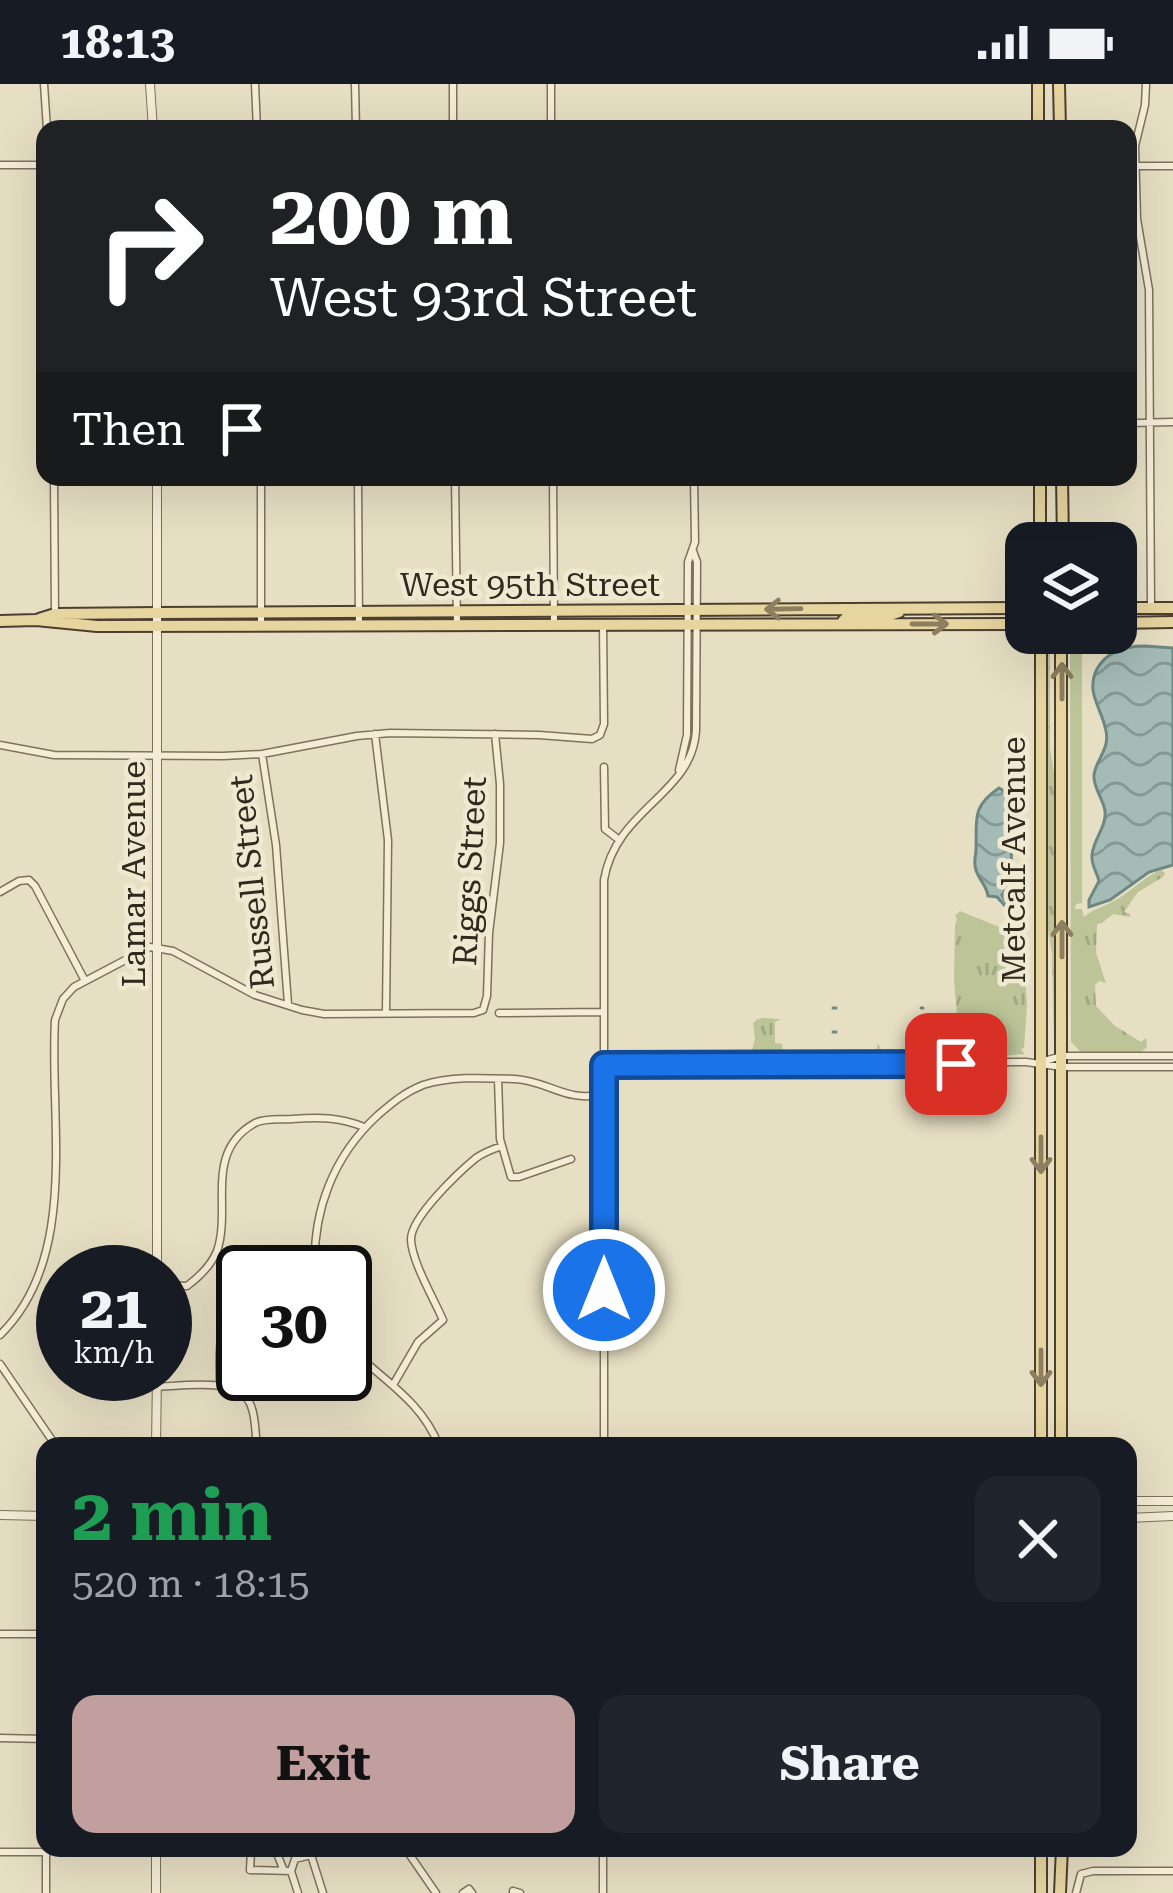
<!DOCTYPE html>
<meta charset="utf-8">
<style>
:root{--surface:#171b24;--page:#20242c;--text:#f1f3f6;--muted:#9ea1a6;--accent:#c19f9f}
body{margin:0;font-family:"Roboto Serif",serif;background:var(--page);color:var(--text);height:100vh;display:flex;flex-direction:column;font-size:45px;white-space:nowrap}
*{box-sizing:border-box;margin:0}
p{font-size:39px;color:var(--muted)}
.icon{flex:none;width:66px;height:66px;fill:none;stroke:currentColor;stroke-width:2;stroke-linecap:round;stroke-linejoin:round}
.map{position:relative;flex:1;overflow:hidden}
.sheet{position:absolute;left:36px;top:1353px;width:1101px;height:420px;display:flex;flex-direction:column;background:var(--surface);border-radius:24px;box-shadow:0 12px 48px #0002}
.sheet>*{flex:none}
.banner{position:absolute;left:36px;top:36px;width:1101px;height:366px;border-radius:24px;box-shadow:0 12px 48px #0002;background:#202124;color:#fff;overflow:hidden}
.fabs{position:absolute;left:1005px;top:438px;display:grid;gap:24px}
.fabs a{display:grid;place-items:center;width:132px;height:132px;border-radius:24px;background:var(--surface);box-shadow:0 12px 48px #0002;font-size:60px}
.speed{position:absolute;left:36px;top:1161px;display:flex;gap:24px;font-size:60px;font-weight:700;text-align:center}
.speed>*{display:grid;place-content:center;width:156px;height:156px;border-radius:50%;background:var(--surface);box-shadow:0 12px 48px #0002;line-height:1}
.speed small{font-size:30px;font-weight:400}
.speed .limit{border:6px solid #111;border-radius:18px;background:#fff;color:#111}
.pin{position:absolute;display:grid;place-items:center;width:102px;height:102px;color:#fff;margin:-51px;border-radius:24px;box-shadow:0 6px 18px #0006}
.me{position:absolute;width:132px;margin:-66px;rotate:0deg;stroke-linejoin:round;filter:drop-shadow(0 0 9px #0008)}
.turn{display:flex;align-items:center;gap:42px;height:252px;padding:0 36px;font-size:54px}
.turn .icon{width:156px;height:156px;stroke-width:2.5}
.turn b{display:block;font-size:84px;line-height:102px}
.then{display:flex;align-items:center;height:114px;padding:0 36px;background:#0003;gap:24px;font-size:45px}
.round{display:grid;place-items:center;flex:none;width:126px;height:126px;border-radius:24px;background:var(--page)}
.summary{display:flex;align-items:center;justify-content:space-between;height:204px;padding:0 36px}
h1{font-size:72px;font-weight:700;line-height:90px;color:#1e9e55}
.button{display:flex;gap:24px;margin-top:auto;padding:24px 36px}
.button a{flex:1;height:138px;border-radius:24px;background:var(--accent);color:#111;font-size:48px;font-weight:700;line-height:138px;text-align:center}
.button a+a{background:var(--page);color:var(--text)}
.status{display:flex;justify-content:space-between;align-items:center;height:84px;padding:0 60px;background:var(--surface);direction:ltr}
.status svg{height:33px;fill:currentColor}
.map>svg:first-child{display:block}
.grass{fill:url(#grass-tufts)}
.water{fill:url(#water-waves);stroke:#6d8782;stroke-width:3}
.lines{fill:none;stroke-linecap:round;stroke-linejoin:round}
.stream{stroke:#6d8782;stroke-width:3}
.minor-casing{stroke:#7f715c;stroke-width:9}
.tertiary-casing{stroke:#7f715c;stroke-width:10}
.primary-casing{stroke:#4d3f30;stroke-width:14}
.minor{stroke:#f4ecd5;stroke-width:6}
.tertiary{stroke:#f4ecd5;stroke-width:8}
.primary{stroke:#e6d59f;stroke-width:10}
.oneway{stroke:#8c7e5e}
.route-casing{stroke:#114b97;stroke-width:30}
.route{stroke:#1a73e8;stroke-width:21}
.labels{text-anchor:middle;stroke-width:9;stroke-linejoin:round;paint-order:stroke}
.street-label{font-size:33px;fill:#31281e;stroke:#f0e9d1}
</style>
<div class="status"><b>18:13</b><svg viewBox="0 0 49 12"><path d="M0 12V9h3v3zM5 12V6h3v6zM10 12V3h3v9zM15 12V0h3v12zM26 1h20v11H26zM47 4h2v5h-2z"/></svg></div>
<div class="map">
<svg width="1173" height="1809" viewBox="0 0 1173 1809">
<defs>
<pattern id="grass-tufts" width="24" height="20" patternUnits="userSpaceOnUse" patternTransform="scale(3)"><rect width="24" height="20" fill="#bcc498"/><path d="M3 7l-1-3M5 7V3M7 7l1-3M15 17l-1-3M17 17v-4M19 17l1-3" fill="none" stroke="#a2a883"/></pattern>
<pattern id="water-waves" width="16" height="10" patternUnits="userSpaceOnUse" patternTransform="scale(3)"><rect width="16" height="10" fill="#a4bbb6"/><path d="M0 5q4-4 8 0t8 0" fill="none" stroke="#869893"/></pattern>
</defs>
<rect width="100%" height="100%" fill="#e7dfc3"/>
<path class="grass" d="M 1082,549 L 1082,819 L 1076,820 L 1075,825 L 1082,825 L 1084,833 C 1094,824 1107,822 1119,814 C 1134,805 1144,793 1161,786 L 1165,789 L 1163,793 L 1138,808 L 1124,828 L 1130,830 L 1130,833 L 1113,830 L 1102,839 L 1097,840 L 1096,869 L 1106,899 L 1099,897 L 1095,901 L 1096,922 L 1115,942 L 1141,958 L 1146,954 L 1147,963 L 1141,968 L 1081,968 L 1071,958 L 1070,555 L 1072,550 Z
M 1047,563 L 1050,563 L 1050,664 L 1057,708 L 1054,959 L 1052,870 L 1045,828 Z
M 960,827 L 1002,844 L 1022,846 L 1027,921 L 1024,964 L 1021,965 L 1024,970 L 997,972 L 995,969 L 962,969 L 960,965 L 954,896 L 955,842 L 957,834 L 955,832 Z
M 759,934 L 760,937 L 761,934 L 781,935 L 775,938 L 775,959 L 782,960 L 783,968 L 876,968 L 878,959 L 882,968 L 930,968 L 932,960 L 938,959 L 940,944 L 933,944 L 934,940 L 949,942 L 951,962 L 949,969 L 945,969 L 943,963 L 943,969 L 929,972 L 759,974 L 752,966 L 755,955 L 753,939 Z"/>
<path class="water" d="M 1145,562 L 1173,564 L 1173,781 L 1149,788 L 1110,816 L 1089,823 L 1089,816 L 1099,797 C 1097,788 1091,781 1092,771 C 1093,756 1107,742 1105,727 C 1103,714 1093,704 1094,691 C 1096,675 1110,665 1106,647 C 1102,624 1085,609 1097,585 C 1107,567 1126,562 1145,562 Z
M 999,704 L 1007,709 L 1012,724 L 1011,798 L 1002,811 L 1008,821 L 1014,821 L 1014,824 L 1007,824 L 997,813 L 988,812 C 987,802 979,796 976,786 C 973,777 976,774 976,765 C 977,736 971,723 999,704 Z"/>
<g class="lines">
<path class="stream" d="M 833,924 L 836,924
M 921,924 L 923,924
M 833,948 L 836,948
M 921,948 L 924,948"/>
<g class="minor-casing">
<path id="minor" d="M 44,0 L 47,45
M 255,0 L 257,45
M 355,0 L 356,45
M 453,0 L 453,45
M 551,0 L 551,45
M 1146,0 L 1145,21 L 1135,62 L 1137,135 L 1149,206 L 1151,524
M 0,81 L 45,81
M 1128,82 L 1173,82
M 1128,339 L 1173,338
M 54,393 L 55,530
M 358,393 L 359,541
M 455,393 L 457,541
M 553,393 L 554,540
M 261,541 L 261,399
M 375,650 L 388,756 L 386,929
M 0,661 L 54,671 L 223,672 L 262,670 L 357,652 L 390,649 L 539,651 L 592,655 L 600,651 L 604,640 L 603,540
M 262,670 L 276,761 L 288,920
M 604,683 L 605,745 L 618,755
M 679,686 L 687,651 L 688,478 L 695,458 L 694,393
M 0,808 L 19,797 L 29,796 L 35,802 L 84,895
M 499,929 L 603,928
M 1044,977 L 1062,972 L 1173,972
M 604,981 L 1026,978 L 1062,983 L 1173,983
M 498,995 L 500,1055 L 511,1093 L 519,1093 L 571,1075
M 315,1188 C 312,1128 333,1072 378,1031 C 392,1019 405,1008 423,1001 C 451,992 486,994 515,995 C 549,997 566,1019 603,1010
M 165,1201 L 187,1202 C 199,1193 211,1182 217,1167 C 232,1124 203,1068 255,1039 C 265,1034 280,1036 292,1035 C 319,1033 339,1033 364,1043
M 0,1251 C 80,1173 49,1036 55,936 L 63,915 L 74,903 L 150,863 L 173,867 L 255,911 L 302,926 L 324,930 L 474,929 L 483,926 L 487,912 L 489,849 L 500,759 L 500,700 L 495,650
M 345,1259 C 379,1294 421,1315 439,1362
M 0,1280 L 56,1362
M 393,1301 L 418,1258 L 443,1236 C 434,1215 412,1178 411,1156 C 410,1134 459,1088 476,1074 C 483,1069 493,1065 502,1062
M 220,1302 C 220,1267 215,1237 243,1211
M 157,1303 C 182,1302 241,1292 251,1322 C 256,1334 255,1349 257,1362
M 604,1362 L 604,796 C 616,724 692,711 696,647 L 697,478 L 693,467
M 0,1550 L 45,1550
M 0,1654 L 45,1655
M 405,1764 L 436,1809
M 603,1764 L 603,1809
M 0,1768 L 46,1768
M 284,1787 L 276,1767 L 251,1767 L 250,1786 L 291,1787
M 291,1787 L 295,1775 L 311,1771 L 323,1809
M 291,1787 L 298,1809
M 46,1809 L 46,1765
M 463,1809 L 469,1805 L 472,1809
M 513,1809 L 513,1807 L 520,1809
M 1076,1809 L 1081,1790 L 1093,1787 L 1173,1787"/>
</g>
<g class="tertiary-casing">
<path id="tertiary" d="M 150,0 L 153,45
M 157,1188 L 157,393
M 156,1362 L 157,1290
M 1128,1417 L 1173,1417
M 0,1431 L 45,1432
M 1128,1434 L 1173,1432
M 156,1809 L 156,1764"/>
</g>
<g class="primary-casing">
<path id="primary" d="M 1038,0 L 1038,45
M 1059,0 L 1060,45
M 1040,393 L 1040,459
M 1062,393 L 1063,459
M 1116,524 L 1173,524
M 39,535 L 55,530 L 158,529 L 1026,524
M 0,537 L 36,536 L 97,542 L 1026,540
M 843,537 L 847,533 L 890,531 L 899,528
M 1116,539 L 1173,538
M 1041,549 L 1041,1362
M 1061,549 L 1061,1362
M 1041,1764 L 1041,1809
M 1060,1809 L 1062,1764"/>
</g>
<use href="#minor" class="minor"/>
<use href="#tertiary" class="tertiary"/>
<use href="#primary" class="primary"/>
</g>
<defs><path id="oneway-shaft" d="M-6 0H5M1.5-3L5.5 0L1.5 3" fill="none" stroke-width="1.6" stroke-linecap="round" stroke-linejoin="round" transform="scale(3)"/></defs>
<g class="oneway">
<use href="#oneway-shaft" transform="translate(783 525) rotate(179)"/>
<use href="#oneway-shaft" transform="translate(930 540)"/>
<use href="#oneway-shaft" transform="translate(1062 597) rotate(-90)"/>
<use href="#oneway-shaft" transform="translate(1062 855) rotate(-90)"/>
<use href="#oneway-shaft" transform="translate(1041 1071) rotate(90)"/>
<use href="#oneway-shaft" transform="translate(1041 1284) rotate(90)"/>
</g>
<g class="lines">
<g class="route-casing">
<path id="route" d="M 604,1206 L 604,981 L 956,980"/>
</g>
<use href="#route" class="route"/>
</g>
<g class="labels">
<g class="street-label">
<text x="530" y="512">West 95th Street</text>
<text transform="translate(1013 776) rotate(-90)" y="12">Metcalf Avenue</text>
<text transform="translate(469 787) rotate(-87)" y="12">Riggs Street</text>
<text transform="translate(133 790) rotate(-90)" y="12">Lamar Avenue</text>
<text transform="translate(251 798) rotate(-96)" y="12">Russell Street</text>
</g>
</g>
</svg>
<div class="fabs">
<a><svg class="icon" aria-label="layers" viewBox="0 0 24 24"><path d="M12 4l9 5-9 5-9-5zM3 14l9 5 9-5"/></svg></a>
</div>
<div class="speed"><div>21<small>km/h</small></div><div class="limit">30</div></div>
<div class="pin" style="left:956px;top:980px;background:#d93025"><svg class="icon" aria-label="arrive" viewBox="0 0 24 24"><path d="M6 21V4h12l-3 4 3 4H6"/></svg></div>
<svg class="me" style="left:604px;top:1206px" viewBox="-20 -20 40 40"><circle r="17" fill="#1a73e8" stroke="#fff" stroke-width="3"/><path d="M0-11L8 9 0 5-8 9z" fill="#fff"/></svg>
<div class="banner">
<div class="turn"><svg class="icon" aria-label="right" viewBox="0 0 24 24"><path d="M7 20v-9h11M14 6l5 5-5 5"/></svg><div><b>200 m</b>West 93rd Street</div></div>
<div class="then">Then<svg class="icon" aria-label="arrive" viewBox="0 0 24 24"><path d="M6 21V4h12l-3 4 3 4H6"/></svg></div>
</div>
<section class="sheet">
<div class="summary"><div><h1>2 min</h1><p>520 m · 18:15</p></div><a class="round"><svg class="icon" aria-label="close" viewBox="0 0 24 24"><path d="M6 6l12 12M18 6L6 18"/></svg></a></div>
<div class="button"><a>Exit</a><a>Share</a></div>
</section>
</div>
